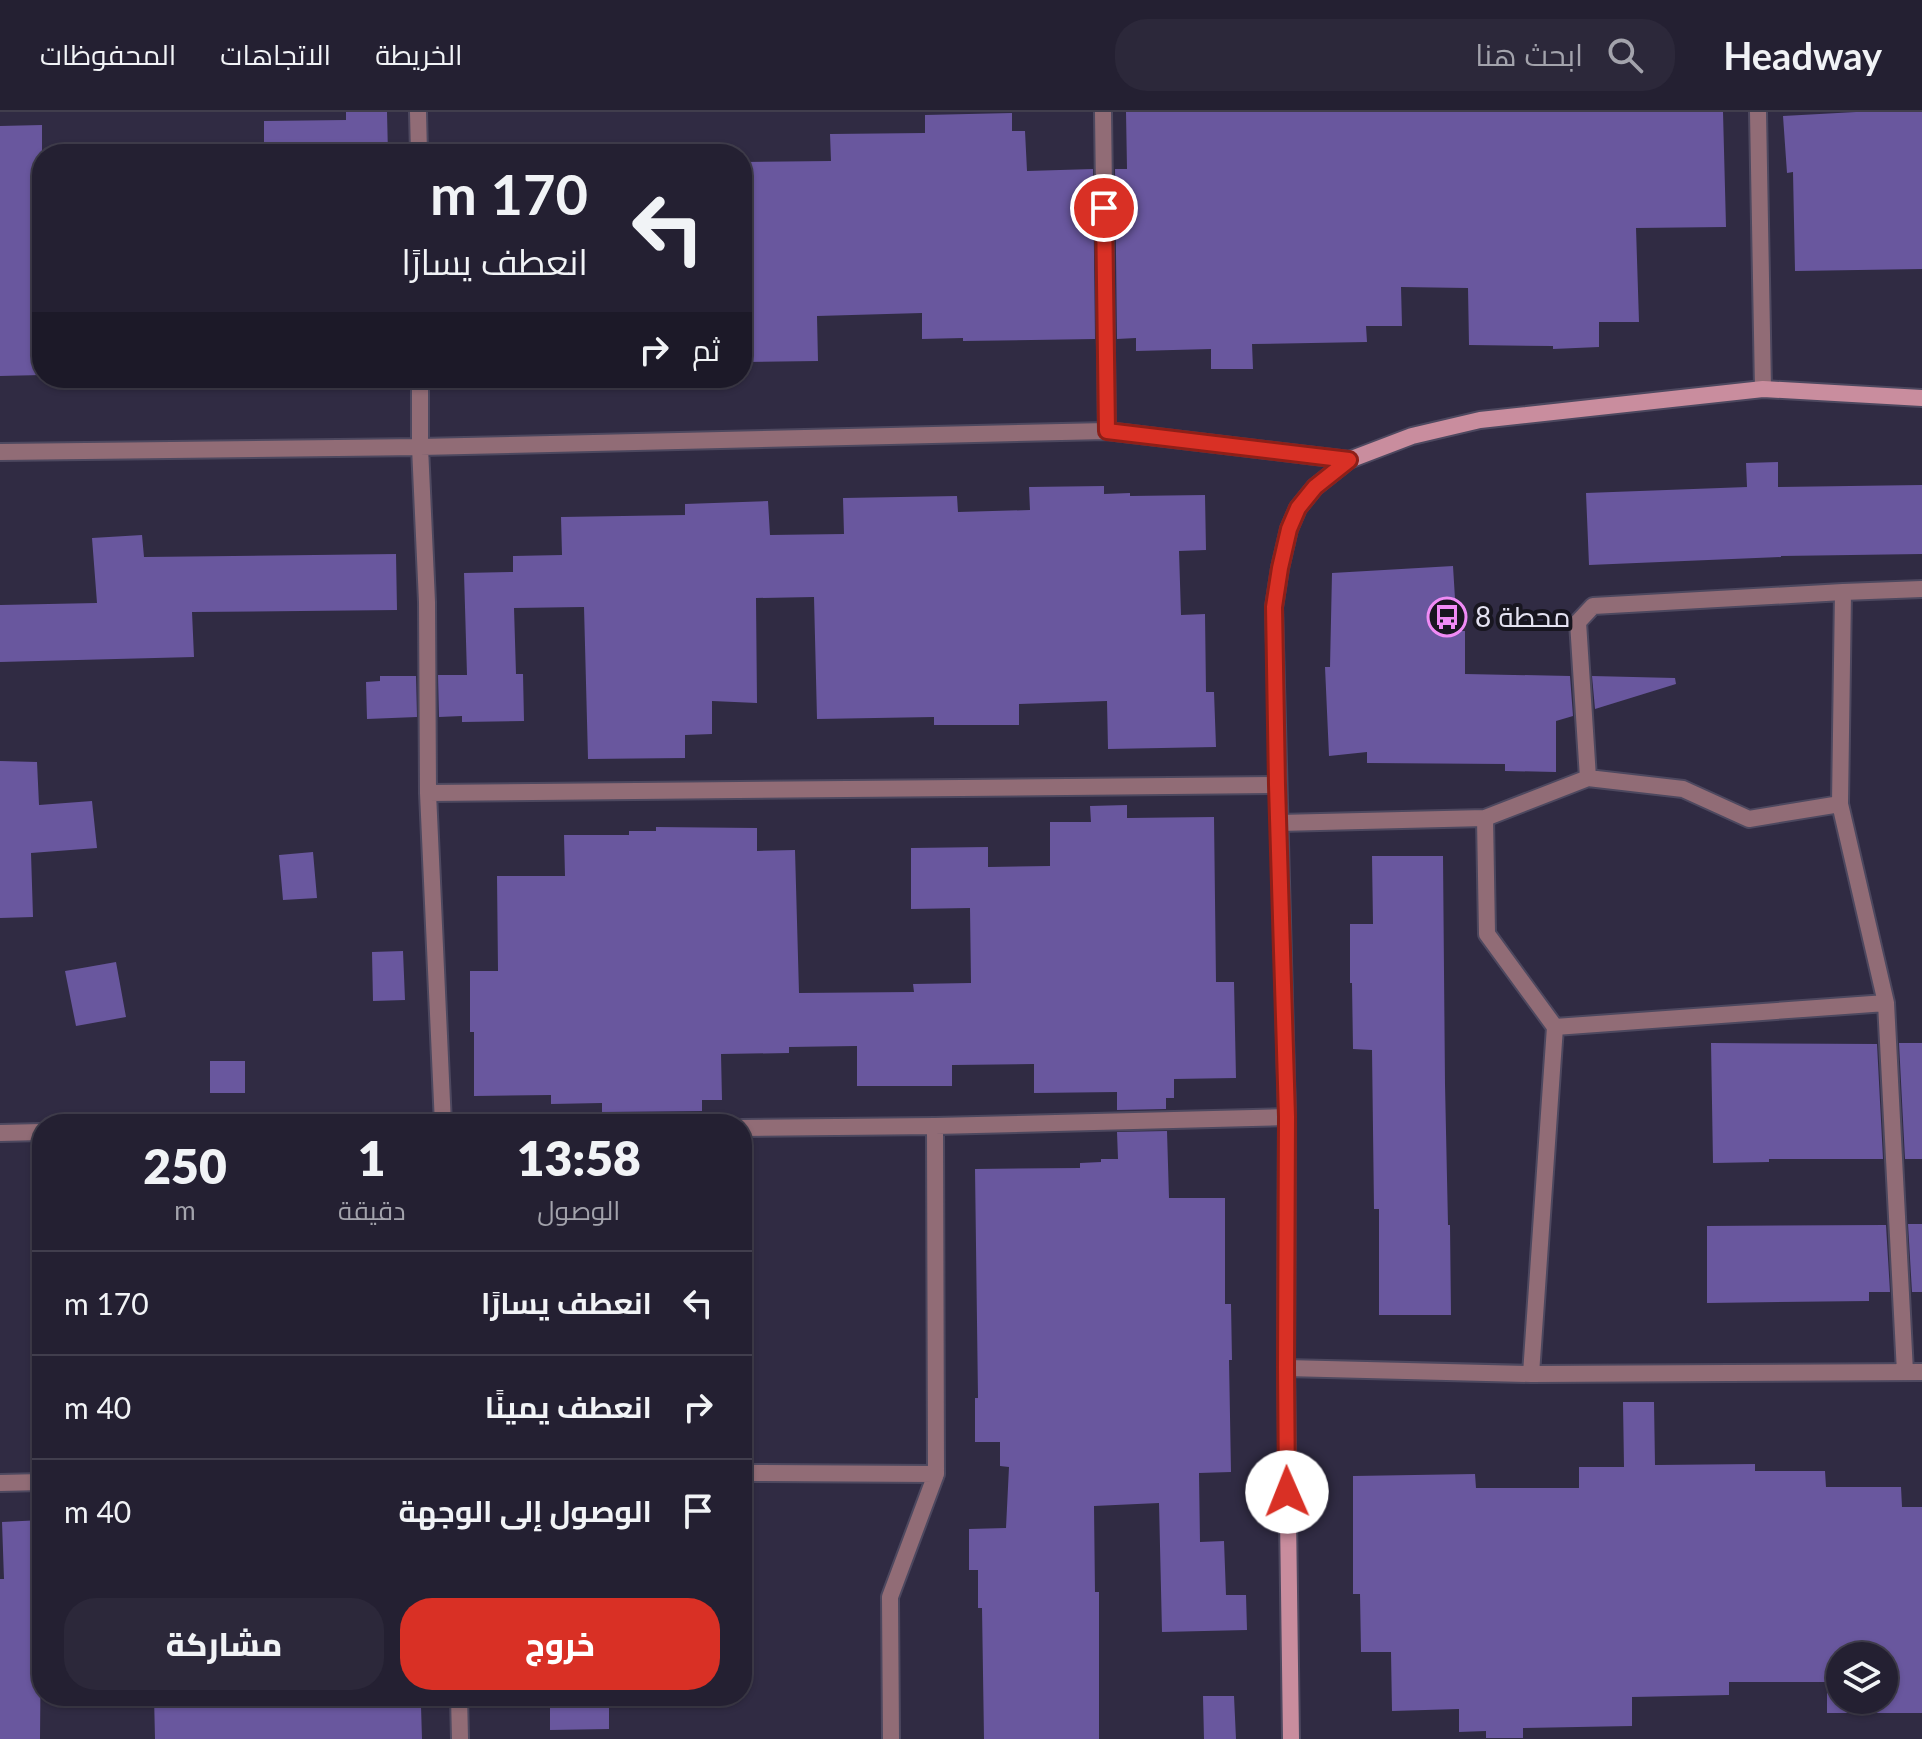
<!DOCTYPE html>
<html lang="ar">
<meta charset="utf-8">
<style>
:root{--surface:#242032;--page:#2c283a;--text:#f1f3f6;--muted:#a3a3ac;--line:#413e4d;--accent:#d93025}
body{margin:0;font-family:Lato,Cairo,sans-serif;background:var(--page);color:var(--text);direction:rtl;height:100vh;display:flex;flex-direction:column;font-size:30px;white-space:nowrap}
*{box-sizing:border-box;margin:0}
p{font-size:26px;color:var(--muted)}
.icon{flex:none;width:44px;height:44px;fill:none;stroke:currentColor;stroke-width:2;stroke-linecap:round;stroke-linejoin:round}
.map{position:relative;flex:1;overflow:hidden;direction:ltr}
.details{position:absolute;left:32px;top:1002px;width:720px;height:592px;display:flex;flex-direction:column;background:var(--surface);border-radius:32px;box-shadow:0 2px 6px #0004,0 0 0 2px var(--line);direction:rtl}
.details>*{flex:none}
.guide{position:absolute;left:32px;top:32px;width:720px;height:244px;border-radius:32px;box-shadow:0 2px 6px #0004,0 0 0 2px var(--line);direction:rtl;background:#242032;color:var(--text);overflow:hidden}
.fabs{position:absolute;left:1826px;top:1530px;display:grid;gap:16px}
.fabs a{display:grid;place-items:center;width:72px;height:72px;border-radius:50%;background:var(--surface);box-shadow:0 2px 6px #0004,0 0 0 2px var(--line);font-size:40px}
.pin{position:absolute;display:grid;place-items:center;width:68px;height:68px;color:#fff;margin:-34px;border:4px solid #fff;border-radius:50%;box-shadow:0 2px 8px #0007}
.me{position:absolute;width:88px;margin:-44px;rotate:359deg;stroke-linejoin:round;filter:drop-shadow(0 0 6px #0008)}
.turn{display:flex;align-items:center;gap:28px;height:168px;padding:0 32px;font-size:36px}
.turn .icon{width:104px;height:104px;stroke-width:2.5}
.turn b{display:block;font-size:56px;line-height:68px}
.then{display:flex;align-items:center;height:76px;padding:0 32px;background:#0003;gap:16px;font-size:30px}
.eta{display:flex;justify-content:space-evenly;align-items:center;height:136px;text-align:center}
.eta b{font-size:48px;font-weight:800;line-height:56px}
.primary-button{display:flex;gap:16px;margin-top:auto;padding:16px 32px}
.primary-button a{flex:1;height:92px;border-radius:32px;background:var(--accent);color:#fff;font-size:32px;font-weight:800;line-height:92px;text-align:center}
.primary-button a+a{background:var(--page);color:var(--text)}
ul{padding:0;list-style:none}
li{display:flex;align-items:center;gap:24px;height:104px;padding:0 32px;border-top:2px solid var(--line)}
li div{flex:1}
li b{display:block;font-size:30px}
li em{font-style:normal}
header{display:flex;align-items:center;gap:48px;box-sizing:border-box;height:112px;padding:0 40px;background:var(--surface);border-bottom:2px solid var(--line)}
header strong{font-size:38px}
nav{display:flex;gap:44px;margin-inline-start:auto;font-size:28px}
.search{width:560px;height:72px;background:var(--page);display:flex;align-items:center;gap:20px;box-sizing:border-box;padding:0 28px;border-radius:32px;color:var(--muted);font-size:30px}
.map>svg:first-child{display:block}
.building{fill:#69579e;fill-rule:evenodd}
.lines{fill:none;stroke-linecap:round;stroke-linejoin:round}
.street-casing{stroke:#4d485f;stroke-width:20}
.secondary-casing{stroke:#4d485f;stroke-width:20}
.street{stroke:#916c76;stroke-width:16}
.secondary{stroke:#c98d9e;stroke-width:16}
.route-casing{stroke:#8d1f18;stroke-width:20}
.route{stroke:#d93025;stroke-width:14}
.labels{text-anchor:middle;stroke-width:8;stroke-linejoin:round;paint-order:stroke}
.poi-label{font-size:28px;fill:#e4e2f1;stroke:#181620;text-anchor:start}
</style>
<header>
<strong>Headway</strong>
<div class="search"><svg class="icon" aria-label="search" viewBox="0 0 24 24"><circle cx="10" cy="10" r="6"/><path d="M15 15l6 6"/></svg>ابحث هنا</div>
<nav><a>الخريطة</a><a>الاتجاهات</a><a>المحفوظات</a></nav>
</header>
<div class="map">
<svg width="1922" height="1627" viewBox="0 0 1922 1627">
<rect width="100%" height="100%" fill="#302b43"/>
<path class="building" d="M 346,0 L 387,0 L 388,42 L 264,42 L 264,9 L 346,8 Z
M 1126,0 L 1723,0 L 1726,115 L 1636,116 L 1639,210 L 1599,210 L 1599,235 L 1553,237 L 1553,234 L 1469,233 L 1468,176 L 1401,175 L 1402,214 L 1366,214 L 1367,230 L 1252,232 L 1253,257 L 1211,257 L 1211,237 L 1136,239 L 1136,226 L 1117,227 L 1115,57 L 1127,57 Z
M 1856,0 L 1922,0 L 1922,157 L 1795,159 L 1793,60 L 1787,61 L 1783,4 Z
M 1012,1 L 1012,19 L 1025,19 L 1027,59 L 1093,57 L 1095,227 L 963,229 L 963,226 L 922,227 L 922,201 L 817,204 L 818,249 L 742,250 L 742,50 L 831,49 L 830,22 L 925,21 L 925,3 Z
M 42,13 L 42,263 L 0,264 L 0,14 Z
M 1778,350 L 1778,375 L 1922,373 L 1922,442 L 1781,444 L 1781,445 L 1589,453 L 1586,381 L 1747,375 L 1746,351 Z
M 1104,374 L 1104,382 L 1130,381 L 1130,384 L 1205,383 L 1206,438 L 1179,439 L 1181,503 L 1205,502 L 1206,580 L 1214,580 L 1216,635 L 1108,637 L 1107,589 L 1019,592 L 1019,613 L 934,613 L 934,605 L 817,607 L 814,485 L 756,486 L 757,591 L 712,589 L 712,622 L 685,623 L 685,646 L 588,647 L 584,495 L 514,496 L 516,562 L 523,562 L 524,609 L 462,610 L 462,604 L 439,605 L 438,563 L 467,563 L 464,461 L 513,460 L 513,444 L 562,443 L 561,405 L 685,403 L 685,392 L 768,389 L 770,423 L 844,422 L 843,386 L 957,384 L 958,400 L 1030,398 L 1029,375 Z
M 142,423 L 144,445 L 396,442 L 397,498 L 192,500 L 194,545 L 0,550 L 0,493 L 97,491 L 92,426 Z
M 1453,454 L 1457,519 L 1465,519 L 1465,562 L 1570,564 L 1573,604 L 1556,609 L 1556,660 L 1505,659 L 1505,652 L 1367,651 L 1367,640 L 1329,644 L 1325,555 L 1330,555 L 1332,461 Z
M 380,564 L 416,564 L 417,605 L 367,607 L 366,570 L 380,569 Z
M 1592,564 L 1675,566 L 1676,572 L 1595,597 Z
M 0,649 L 37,650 L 39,693 L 92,689 L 97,736 L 31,741 L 33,805 L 0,806 Z
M 1127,693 L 1127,706 L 1214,705 L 1216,870 L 1234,870 L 1236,966 L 1174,967 L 1174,986 L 1166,986 L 1166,997 L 1117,998 L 1117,980 L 1034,981 L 1034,952 L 952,953 L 952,974 L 857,974 L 857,934 L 789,935 L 789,941 L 721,942 L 722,988 L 702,988 L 702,999 L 602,1000 L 602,991 L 551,992 L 551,983 L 474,984 L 474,920 L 470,920 L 470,859 L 498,859 L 497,764 L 565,764 L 564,723 L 629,723 L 629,719 L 656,719 L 656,715 L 757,716 L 757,739 L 795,738 L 799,881 L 914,880 L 913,872 L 971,871 L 970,796 L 911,797 L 911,736 L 988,735 L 988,755 L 1050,754 L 1050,710 L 1091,710 L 1090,694 Z
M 313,740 L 317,786 L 283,788 L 279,743 Z
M 1372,744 L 1443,744 L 1445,972 L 1448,1113 L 1450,1113 L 1451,1203 L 1379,1203 L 1379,1097 L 1374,1097 L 1372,938 L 1353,937 L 1352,871 L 1350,871 L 1350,812 L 1373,812 Z
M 403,839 L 405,888 L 373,889 L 372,840 Z
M 116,850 L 126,905 L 76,914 L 65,859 Z
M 1711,931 L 1877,932 L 1883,1047 L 1769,1047 L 1769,1050 L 1713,1051 Z
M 1899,931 L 1922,931 L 1922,1047 L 1905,1047 Z
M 210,949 L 245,949 L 245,981 L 210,981 Z
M 1167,1019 L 1169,1086 L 1225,1086 L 1225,1192 L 1231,1192 L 1232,1248 L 1229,1248 L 1231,1360 L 1199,1361 L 1200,1430 L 1224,1429 L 1226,1483 L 1246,1483 L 1247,1518 L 1162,1520 L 1159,1391 L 1094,1394 L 1095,1480 L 1099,1480 L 1099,1627 L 984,1627 L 982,1496 L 978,1496 L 978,1458 L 969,1458 L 969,1417 L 1006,1416 L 1009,1355 L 1000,1354 L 1000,1330 L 975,1330 L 975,1286 L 978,1286 L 975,1057 L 1080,1056 L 1080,1051 L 1101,1050 L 1101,1047 L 1118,1047 L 1117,1020 Z
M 1908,1112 L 1922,1112 L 1922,1180 L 1912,1180 Z
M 1886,1113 L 1890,1180 L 1869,1180 L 1869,1189 L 1707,1191 L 1707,1114 Z
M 1623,1290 L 1654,1290 L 1655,1353 L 1755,1352 L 1755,1359 L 1825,1359 L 1826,1375 L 1901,1375 L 1902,1395 L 1922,1395 L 1922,1601 L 1827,1601 L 1827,1570 L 1729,1570 L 1729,1583 L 1632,1585 L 1632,1614 L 1523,1616 L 1523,1626 L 1486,1626 L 1486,1619 L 1459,1620 L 1459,1597 L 1392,1599 L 1391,1540 L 1361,1540 L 1360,1482 L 1353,1482 L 1353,1364 L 1475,1362 L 1476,1376 L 1579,1376 L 1579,1355 L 1624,1355 ZM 1840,1544 L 1884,1544 L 1884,1588 L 1840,1588 Z
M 42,1408 L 40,1627 L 0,1627 L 0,1467 L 4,1467 L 2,1410 Z
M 154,1584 L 358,1584 L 358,1595 L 421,1594 L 422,1627 L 155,1627 Z
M 550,1584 L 609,1584 L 609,1617 L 550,1618 Z
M 1203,1584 L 1234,1584 L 1236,1627 L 1204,1627 Z"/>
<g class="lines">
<g class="street-casing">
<path id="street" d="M 418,0 L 419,42
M 1103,0 L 1107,319
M 1758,0 L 1763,277
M 420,266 L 420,335 L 427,490 L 428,681 L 443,1012
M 0,340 L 420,335 L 1107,319 L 1349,348
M 1588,666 L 1578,510 L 1593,494 L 1843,480
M 428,681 L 1277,673
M 1840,692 L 1886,891 L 1905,1260
M 1485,706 L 1487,822 L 1555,915 L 1531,1262
M 1279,711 L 1485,706 L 1588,666 L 1683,677 L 1749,707 L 1840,692 L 1843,480 L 1922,477
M 1555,915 L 1886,891
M 742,1016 L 935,1014 L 1287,1005
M 0,1021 L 42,1020
M 1286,1256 L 1531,1262 L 1922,1260
M 742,1361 L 936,1362
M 0,1371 L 42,1370
M 459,1584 L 460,1627
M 891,1627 L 890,1485 L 936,1362 L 935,1014"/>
</g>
<g class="secondary-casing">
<path id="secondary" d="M 1291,1627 L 1286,1256 L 1287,1005 L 1274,495 L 1280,456 L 1289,417 L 1298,396 L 1315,375 L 1349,348 L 1412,324 L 1480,308 L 1763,277 L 1922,286"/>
</g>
<use href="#street" class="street"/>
<use href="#secondary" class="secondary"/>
</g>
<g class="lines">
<g class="route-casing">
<path id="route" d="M 1104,96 L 1107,319 L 1349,348 L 1315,375 L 1298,396 L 1289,417 L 1280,456 L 1274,495 L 1277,673 L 1287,1005 L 1286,1256 L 1287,1380"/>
</g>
<use href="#route" class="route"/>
</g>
<defs>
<g id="bus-ring" transform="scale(2)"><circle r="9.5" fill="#181620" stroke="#f08bf5" stroke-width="1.5"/><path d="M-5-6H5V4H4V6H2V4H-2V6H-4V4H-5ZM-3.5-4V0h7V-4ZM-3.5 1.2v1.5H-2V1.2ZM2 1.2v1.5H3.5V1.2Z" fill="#f08bf5"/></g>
</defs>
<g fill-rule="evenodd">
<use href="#bus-ring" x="1447" y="505"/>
</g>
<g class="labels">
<g class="poi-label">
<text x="1475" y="515">محطة 8</text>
</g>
</g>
</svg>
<div class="fabs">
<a><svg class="icon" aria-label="layers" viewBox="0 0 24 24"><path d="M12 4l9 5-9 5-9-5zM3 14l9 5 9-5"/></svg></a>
</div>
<div class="pin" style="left:1104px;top:96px;background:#d93025"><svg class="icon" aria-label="arrive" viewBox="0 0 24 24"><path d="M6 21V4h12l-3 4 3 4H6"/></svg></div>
<svg class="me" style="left:1287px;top:1380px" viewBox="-20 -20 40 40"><circle r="19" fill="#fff"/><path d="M0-13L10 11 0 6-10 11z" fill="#d93025"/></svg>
<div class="guide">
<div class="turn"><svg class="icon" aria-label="left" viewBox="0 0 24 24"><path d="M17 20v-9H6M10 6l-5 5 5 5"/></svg><div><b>170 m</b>انعطف يسارًا</div></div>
<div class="then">ثم<svg class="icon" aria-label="right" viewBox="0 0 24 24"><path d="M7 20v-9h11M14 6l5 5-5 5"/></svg></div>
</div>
<section class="details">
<div class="eta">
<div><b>13:58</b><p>الوصول</p></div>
<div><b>1</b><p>دقيقة</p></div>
<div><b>250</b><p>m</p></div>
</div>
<ul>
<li><svg class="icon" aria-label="left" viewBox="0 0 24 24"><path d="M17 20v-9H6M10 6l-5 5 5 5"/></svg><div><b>انعطف يسارًا</b></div><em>170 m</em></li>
<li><svg class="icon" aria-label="right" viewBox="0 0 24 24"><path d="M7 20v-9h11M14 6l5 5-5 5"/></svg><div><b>انعطف يمينًا</b></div><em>40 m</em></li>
<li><svg class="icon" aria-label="arrive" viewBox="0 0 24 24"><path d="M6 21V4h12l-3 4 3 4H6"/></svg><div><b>الوصول إلى الوجهة</b></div><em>40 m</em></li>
</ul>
<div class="primary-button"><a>خروج</a><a>مشاركة</a></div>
</section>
</div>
